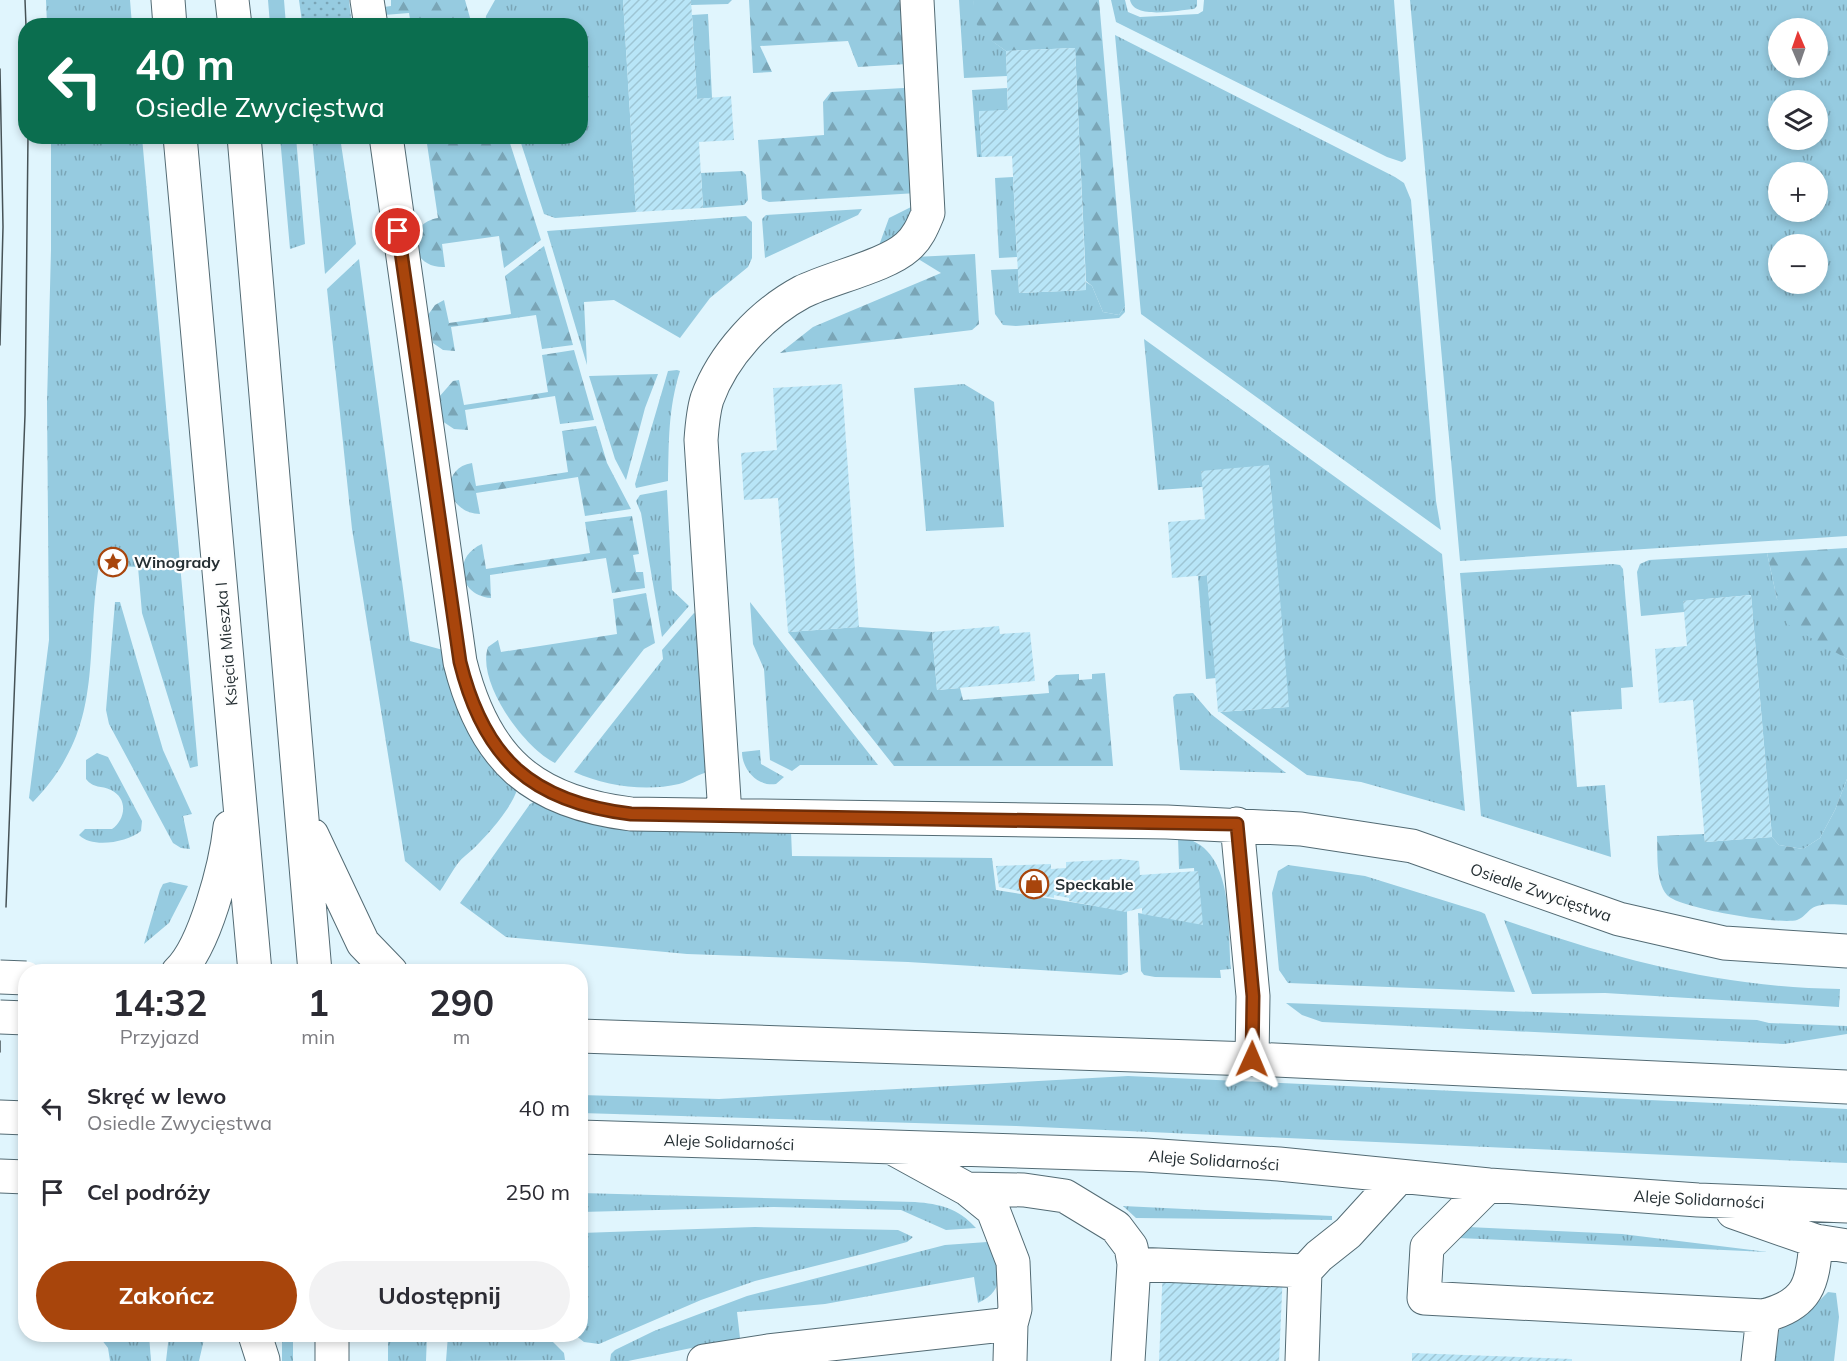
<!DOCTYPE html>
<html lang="pl">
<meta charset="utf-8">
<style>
:root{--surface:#fff;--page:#f2f2f3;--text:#2b2b33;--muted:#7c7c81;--accent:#a8450c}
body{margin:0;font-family:Mulish,sans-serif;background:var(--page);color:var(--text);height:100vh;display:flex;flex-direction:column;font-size:22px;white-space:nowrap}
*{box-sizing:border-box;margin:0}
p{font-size:20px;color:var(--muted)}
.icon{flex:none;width:33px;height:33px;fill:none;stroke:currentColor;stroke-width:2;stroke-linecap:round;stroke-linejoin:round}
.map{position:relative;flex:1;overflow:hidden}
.sheet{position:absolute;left:18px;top:964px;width:570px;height:378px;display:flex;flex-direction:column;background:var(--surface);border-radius:24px;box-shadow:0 3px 9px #0003}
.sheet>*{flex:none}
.hud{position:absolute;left:18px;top:18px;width:570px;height:126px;border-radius:24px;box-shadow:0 3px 9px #0003;background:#0b6e4f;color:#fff;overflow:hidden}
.needle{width:39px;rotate:358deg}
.tools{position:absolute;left:1768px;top:18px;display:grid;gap:12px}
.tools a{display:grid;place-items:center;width:60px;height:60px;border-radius:50%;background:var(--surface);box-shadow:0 3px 9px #0003;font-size:30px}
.pin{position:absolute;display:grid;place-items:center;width:51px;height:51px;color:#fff;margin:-26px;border:3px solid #fff;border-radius:50%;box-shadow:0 2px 6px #0007}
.me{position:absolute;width:66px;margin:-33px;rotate:1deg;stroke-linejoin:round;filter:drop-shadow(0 0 4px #0008)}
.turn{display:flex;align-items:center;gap:21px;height:126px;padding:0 18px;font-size:27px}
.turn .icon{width:78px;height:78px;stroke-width:2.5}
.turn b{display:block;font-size:42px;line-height:51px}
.eta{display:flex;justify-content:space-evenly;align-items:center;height:102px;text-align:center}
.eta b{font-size:36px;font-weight:700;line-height:42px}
.action{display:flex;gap:12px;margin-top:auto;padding:12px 18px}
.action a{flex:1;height:69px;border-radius:36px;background:var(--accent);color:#fff;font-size:24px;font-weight:700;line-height:69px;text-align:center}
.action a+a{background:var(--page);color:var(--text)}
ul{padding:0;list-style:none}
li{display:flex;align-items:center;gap:18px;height:84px;padding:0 18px}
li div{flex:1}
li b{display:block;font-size:22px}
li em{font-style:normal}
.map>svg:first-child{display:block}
.grass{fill:url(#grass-tufts);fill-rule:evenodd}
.forest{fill:url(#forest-firs)}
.garden{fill:url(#garden-dots)}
.building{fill:url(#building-hatch)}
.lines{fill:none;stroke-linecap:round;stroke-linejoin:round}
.minor-casing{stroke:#536b74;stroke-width:35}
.minor{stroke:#fff;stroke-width:33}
.tram{stroke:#465256;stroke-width:1.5}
.minor-bridge-casing{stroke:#536b74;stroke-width:35;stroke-linecap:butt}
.minor-bridge{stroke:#fff;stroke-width:33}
.route-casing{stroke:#6d2d08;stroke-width:15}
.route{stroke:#a8450c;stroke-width:10}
.labels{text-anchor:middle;stroke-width:4.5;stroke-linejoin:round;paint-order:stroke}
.poi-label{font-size:16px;font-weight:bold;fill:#252f33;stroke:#fefefe;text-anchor:start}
.street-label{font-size:16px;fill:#252f33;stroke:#fefefe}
</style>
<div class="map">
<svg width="1847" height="1361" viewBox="0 0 1847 1361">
<defs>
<pattern id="grass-tufts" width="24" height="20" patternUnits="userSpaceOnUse" patternTransform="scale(1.5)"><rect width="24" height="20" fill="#96cbe0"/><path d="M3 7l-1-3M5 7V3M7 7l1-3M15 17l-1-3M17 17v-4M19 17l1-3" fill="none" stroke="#7aa5b6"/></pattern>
<pattern id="forest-firs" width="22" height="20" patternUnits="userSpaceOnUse" patternTransform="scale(1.5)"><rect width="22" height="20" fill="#96cbe0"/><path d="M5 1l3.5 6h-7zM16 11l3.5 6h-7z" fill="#7aa5b6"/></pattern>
<pattern id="garden-dots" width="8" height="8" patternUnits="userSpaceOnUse" patternTransform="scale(1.5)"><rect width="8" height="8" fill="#96cbe0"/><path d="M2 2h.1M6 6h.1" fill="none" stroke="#7aa5b6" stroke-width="1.8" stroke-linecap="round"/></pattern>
<pattern id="building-hatch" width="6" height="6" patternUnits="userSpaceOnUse" patternTransform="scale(1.5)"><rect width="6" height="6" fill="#b8e5f7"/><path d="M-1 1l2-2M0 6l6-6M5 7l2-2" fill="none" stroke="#9ec5d4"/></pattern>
</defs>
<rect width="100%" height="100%" fill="#e0f5fd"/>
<path class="grass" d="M 46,0 L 130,0 L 132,25 L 47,25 Z
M 268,0 L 284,0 L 286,25 L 270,25 Z
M 495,0 L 623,0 L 636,212 L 555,218 L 544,214 L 519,137 L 580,136 L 580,26 L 485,25 L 486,16 Z
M 691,0 L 732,0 L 728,4 L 691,5 Z
M 959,0 L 974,0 C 973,29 984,35 1006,51 L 1007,76 L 964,78 Z
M 1111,0 L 1125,0 L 1128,12 L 1140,17 L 1198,14 L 1203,11 L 1204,0 L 1394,0 L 1406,159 L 1402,162 L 1387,157 L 1116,22 Z
M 1130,0 L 1197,0 L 1197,6 L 1194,9 C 1178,10 1134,20 1130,0 Z
M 1410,0 L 1847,0 L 1847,536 L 1460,561 ZM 1779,28 L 1818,28 L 1818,68 L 1779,68 ZM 1779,100 L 1818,100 L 1818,140 L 1779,140 ZM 1779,172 L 1818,172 L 1818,212 L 1779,212 ZM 1779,244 L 1818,244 L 1818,284 L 1779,284 Z
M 708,14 L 712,98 L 697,99 L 692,15 Z
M 351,18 L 353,25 L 302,25 L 302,22 Z
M 1115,35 L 1395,177 L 1404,183 L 1411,200 L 1436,501 L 1441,530 L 1141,314 Z
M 1007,88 L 1008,110 L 979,112 L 982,157 L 977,157 L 972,90 Z
M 51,137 L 142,137 L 198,766 L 190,768 L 142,613 L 138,567 L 99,565 C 84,658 106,726 33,802 L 29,798 L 49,640 L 47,403 L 51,250 Z
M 280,137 L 296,137 L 305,244 L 290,249 Z
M 312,137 L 340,137 L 356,244 L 325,274 Z
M 742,171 L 746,175 L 748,200 L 744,205 L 703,208 L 701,173 Z
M 1013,177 L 1017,257 L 999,258 L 995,178 Z
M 915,205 L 904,228 L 877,251 L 889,218 Z
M 862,209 L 858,215 L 765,258 L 762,219 L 766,215 Z
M 746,216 L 752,222 L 752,258 L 748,267 L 710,298 L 680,338 L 614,300 L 584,302 L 587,365 L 547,231 Z
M 359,259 L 410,641 L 443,650 L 517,790 C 510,811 481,843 465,856 C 455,864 448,880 440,891 L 405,861 L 352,529 L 327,289 Z
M 1018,269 L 1019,293 L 1086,290 L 1086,282 L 1092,286 L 1103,312 L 1119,315 L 1125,306 L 1125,312 L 1119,318 L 1016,326 L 1003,325 L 995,314 L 991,270 Z
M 1144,339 L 1442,554 L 1465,811 L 1361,782 L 1307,775 L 1220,712 L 1288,707 L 1269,466 L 1202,487 L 1158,490 Z
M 677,370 L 680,371 C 668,409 669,442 668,481 L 636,488 L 635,484 L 668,371 Z
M 964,384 L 994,402 L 1004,527 L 926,531 L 914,388 Z
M 667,490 L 672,590 L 689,606 L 662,637 L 641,513 L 636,501 L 640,495 Z
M 1767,553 L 1777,599 L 1819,641 L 1847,659 L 1847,779 L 1835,810 L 1820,838 L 1803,849 L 1779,845 L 1772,837 L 1751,595 L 1684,601 L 1684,612 L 1641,616 L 1637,572 L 1640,564 L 1649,560 Z
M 1613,564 L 1620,565 L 1623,569 L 1633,687 L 1621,688 L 1622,709 L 1571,712 L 1577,787 L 1605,785 L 1611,857 L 1481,816 L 1460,573 Z
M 1207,575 L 1216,678 L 1206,679 L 1198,576 Z
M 115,602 L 120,602 L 163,750 L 192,814 L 183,816 L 190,849 L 181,848 L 173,843 L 109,724 L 106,710 Z
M 750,602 L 878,765 L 800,765 L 792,771 L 770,760 L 764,669 L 753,644 Z
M 694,613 L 700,617 L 709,772 C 699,773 690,781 679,784 C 645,792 606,786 574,772 L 663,659 L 662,650 Z
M 1193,693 L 1211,714 L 1286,773 L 1180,770 L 1173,697 L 1176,694 Z
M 760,750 L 761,764 L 784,777 L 776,784 C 758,787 742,770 742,752 Z
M 97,753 L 108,757 L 142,821 L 141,831 C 127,842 93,849 79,835 L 85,829 L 112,829 C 125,820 129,799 111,790 C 101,785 94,789 86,779 L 86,760 Z
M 536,801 L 791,831 L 792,856 L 992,858 L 996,890 L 1127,911 L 1128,972 L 1121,975 L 908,962 L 687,954 L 506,937 L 460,903 L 530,804 Z
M 1178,837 C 1236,844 1227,926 1231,969 L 1220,970 L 1221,978 L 1155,977 L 1144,975 L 1141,971 L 1138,913 L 1198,923 L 1194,868 L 1179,869 Z
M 1288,865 L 1365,876 L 1481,912 L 1485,914 L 1515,992 L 1288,983 L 1279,970 L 1272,893 L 1278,871 Z
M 170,882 L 188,886 L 169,923 L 144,944 L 160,890 L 163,884 Z
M 1504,920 C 1620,960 1717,987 1840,989 L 1839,1007 L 1605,993 L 1532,994 Z
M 1286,1003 L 1757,1020 L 1769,1023 L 1847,1026 L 1847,1034 L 1784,1044 L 1322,1022 L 1302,1015 Z
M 1128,1076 L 1847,1109 L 1847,1163 L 1016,1126 L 581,1113 L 581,1095 L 719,1099 Z
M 581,1193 L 915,1202 C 940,1204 958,1208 976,1228 L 946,1230 L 901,1210 L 774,1207 L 581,1212 Z
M 1123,1206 L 1332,1216 L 1332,1220 L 1136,1218 Z
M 755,1227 L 898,1230 L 913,1237 L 907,1242 L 863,1254 L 755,1281 L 701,1300 L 599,1344 L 584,1342 L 575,1335 L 580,1335 L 581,1233 Z
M 1468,1227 L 1622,1234 L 1768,1252 L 1458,1238 Z
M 987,1242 C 998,1267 1009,1289 978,1303 L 974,1277 L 825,1304 L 737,1312 L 740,1338 L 628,1361 L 610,1361 L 611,1354 L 615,1350 L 654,1331 L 747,1296 L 945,1245 Z
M 1828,1292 L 1836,1293 L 1839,1317 L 1834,1361 L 1774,1361 L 1779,1330 L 1803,1317 Z
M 98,1335 L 149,1335 L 151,1361 L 110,1361 L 108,1348 Z
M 169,1335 L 205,1335 L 199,1361 L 166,1361 Z
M 282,1335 L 293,1335 L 293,1361 L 282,1361 Z
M 388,1335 L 427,1335 L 426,1361 L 388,1361 Z
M 448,1335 L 546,1335 L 564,1353 L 565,1360 L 446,1361 Z"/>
<path class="forest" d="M 391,0 L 465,0 L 472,25 L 411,25 L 409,13 L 384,15 L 384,7 L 391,6 Z
M 749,0 L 907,0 L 907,64 L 858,67 L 848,41 L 760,46 L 772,72 L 753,73 Z
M 974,0 L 1099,0 L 1125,306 L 1119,315 L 1103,312 L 1092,286 L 1086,281 L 1075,48 L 1006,51 L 983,35 L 973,18 Z
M 904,88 L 907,90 L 917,193 L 769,202 L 762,199 L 758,140 L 824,135 L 823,102 L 831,92 Z
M 426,137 L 508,137 L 541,240 L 504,268 L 499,236 L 442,244 L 445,267 C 409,269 404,223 438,218 Z
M 544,246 L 573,345 L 542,349 L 536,315 L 451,327 L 455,351 L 443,350 L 433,343 L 428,315 L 435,305 L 444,300 L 449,323 L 511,314 L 505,276 Z
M 975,254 L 979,324 L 972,330 L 780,353 L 813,327 L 941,273 L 915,257 Z
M 574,350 L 594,420 L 560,424 L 555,396 L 465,410 L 468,430 L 454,429 L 442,421 L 439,397 L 453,381 L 459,380 L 464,405 L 548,392 L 542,355 Z
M 658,374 L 645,408 L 626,480 L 615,459 L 589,376 Z
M 596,426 L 607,463 L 631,509 L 585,516 L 578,477 L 476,493 L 480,514 C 445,513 439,468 472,463 L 476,486 L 568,472 L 562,431 Z
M 632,516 L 639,554 L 633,555 L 636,572 L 643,572 L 645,588 L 612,593 L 606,558 L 490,575 L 491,598 C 458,595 452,557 482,544 L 486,569 L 590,553 L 585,522 Z
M 1847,548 L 1847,659 L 1787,624 L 1777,599 L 1767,553 Z
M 646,593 L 655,643 L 644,649 L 555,763 C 524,748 476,682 488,647 L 498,640 L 501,652 L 617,634 L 613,599 Z
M 859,627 L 932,632 L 937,690 L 960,688 L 963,700 L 1049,693 L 1048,682 L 1056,675 L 1079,674 L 1079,680 L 1092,679 L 1092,674 L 1105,673 L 1113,766 L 894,766 L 788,632 Z
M 1847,779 L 1847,905 C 1835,905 1822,902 1811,909 C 1806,913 1803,918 1797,920 C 1779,925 1678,908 1667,895 C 1655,881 1658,853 1657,836 L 1704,834 L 1705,842 L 1772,837 L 1779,845 L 1803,849 L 1820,838 L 1835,810 Z"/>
<path class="garden" d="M 299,0 L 349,0 L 351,18 L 302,22 Z"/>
<path class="building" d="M 623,0 L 691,0 L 697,99 L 731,96 L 734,140 L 699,142 L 703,208 L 636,212 Z
M 1075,48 L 1086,290 L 1019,293 L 1012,156 L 982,157 L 979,111 L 1008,110 L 1006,51 Z
M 842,384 L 859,627 L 788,632 L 778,498 L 744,500 L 741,453 L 777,450 L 773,388 Z
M 1269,465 L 1289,707 L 1218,712 L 1207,575 L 1172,578 L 1168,522 L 1205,519 L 1201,471 Z
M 1751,595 L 1772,837 L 1705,842 L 1693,700 L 1659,703 L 1655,649 L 1687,646 L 1683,601 Z
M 999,626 L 1000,634 L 1030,632 L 1035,681 L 937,690 L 932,632 Z
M 1121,859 L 1139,861 L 1140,875 L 1198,871 L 1203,925 L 1142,914 L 1142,908 L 1125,912 L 1069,901 L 1069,898 L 1054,895 L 1054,898 L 999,887 L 996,866 L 1051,864 L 1051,869 L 1066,868 L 1066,862 Z
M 1163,1266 L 1283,1271 L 1279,1361 L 1159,1361 Z
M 1412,1353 L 1572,1359 L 1572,1361 L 1412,1361 Z"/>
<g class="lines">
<g class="minor-casing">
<path id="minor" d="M 168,0 L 170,26
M 232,0 L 235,26
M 367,0 L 371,26
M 180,136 L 255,972
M 244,136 L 315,972
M 386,136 L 460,662 C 484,759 532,802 631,814 L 1167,822 L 1301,829 L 1412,846 L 1619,919 L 1724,943 L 1847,951
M 725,815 L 701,440 C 702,426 703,412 707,399 C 723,355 761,314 802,292 C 830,278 886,266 907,247 C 918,238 923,225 928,213 L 917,0
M 1237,824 L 1253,996 L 1252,1059
M 312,835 L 363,943 L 391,972
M 178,972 C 205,947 226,864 230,827
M 580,1036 L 1252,1059 L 1847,1087
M 0,1117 L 26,1118
M 580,1137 L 1145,1155 L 1279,1164 L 1489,1185 L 1698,1200 L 1847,1206
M 896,1150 L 967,1189 L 1024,1190 L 1065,1196 L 1116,1227 L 1131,1247 L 1134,1264 L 1128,1361
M 0,1176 L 26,1177
M 1489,1185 L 1427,1247 L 1424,1298 L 1763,1316 C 1808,1305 1813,1284 1816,1241
M 967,1189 L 993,1210 L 1013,1262 L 1015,1309 L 1011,1324 L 1010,1361
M 1733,1212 L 1816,1241 L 1847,1246
M 1134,1264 L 1305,1271
M 255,1335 L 263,1360
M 332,1335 L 332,1361
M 704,1361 L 768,1351 L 1011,1324
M 1302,1361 L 1305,1271 L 1319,1256 L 1348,1233 L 1399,1177
M 1758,1361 L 1763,1316"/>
</g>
<use href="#minor" class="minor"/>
<path class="tram" d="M 25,0 L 26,26
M 0,69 L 3,227 L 0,345
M 6,907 L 25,415 L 28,136
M 0,1052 L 0,1041"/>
<g class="minor-bridge-casing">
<path id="minor-bridge" d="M 0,977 L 26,978
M 0,1017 L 26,1018"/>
</g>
<use href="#minor-bridge" class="minor-bridge"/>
</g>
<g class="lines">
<g class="route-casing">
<path id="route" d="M 398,231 L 460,662 C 484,759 532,802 631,814 L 1237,824 L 1253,996 L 1252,1059"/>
</g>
<use href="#route" class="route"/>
</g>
<defs>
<g id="sight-ring" transform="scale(1.5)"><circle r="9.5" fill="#fefefe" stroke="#a8450c" stroke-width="1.5"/><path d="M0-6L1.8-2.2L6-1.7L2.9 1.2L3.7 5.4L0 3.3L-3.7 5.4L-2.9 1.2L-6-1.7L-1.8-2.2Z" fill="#a8450c"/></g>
<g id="shop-ring" transform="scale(1.5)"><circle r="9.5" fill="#fefefe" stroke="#a8450c" stroke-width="1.5"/><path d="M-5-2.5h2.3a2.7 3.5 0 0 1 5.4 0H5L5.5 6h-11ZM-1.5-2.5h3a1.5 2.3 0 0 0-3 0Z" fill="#a8450c"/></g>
</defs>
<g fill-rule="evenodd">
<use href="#sight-ring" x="113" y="562"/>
<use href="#shop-ring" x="1034" y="884"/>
</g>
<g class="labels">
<g class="poi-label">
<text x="134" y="568">Winogrady</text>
<text x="1055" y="890">Speckable</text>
</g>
<g class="street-label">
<text transform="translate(226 644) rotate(-95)" y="6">Księcia Mieszka I</text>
<text transform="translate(1541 892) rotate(19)" y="6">Osiedle Zwycięstwa</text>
<text transform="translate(729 1142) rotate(2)" y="6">Aleje Solidarności</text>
<text transform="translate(1214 1160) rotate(4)" y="6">Aleje Solidarności</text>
<text transform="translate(1699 1199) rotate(3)" y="6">Aleje Solidarności</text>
</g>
</g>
</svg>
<div class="tools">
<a><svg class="needle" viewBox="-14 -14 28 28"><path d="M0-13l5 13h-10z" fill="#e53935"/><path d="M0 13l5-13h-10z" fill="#7c7c81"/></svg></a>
<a><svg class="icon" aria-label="layers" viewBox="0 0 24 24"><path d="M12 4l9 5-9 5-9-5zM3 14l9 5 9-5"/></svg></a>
<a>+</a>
<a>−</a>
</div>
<div class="pin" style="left:398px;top:231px;background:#d93025"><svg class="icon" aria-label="arrive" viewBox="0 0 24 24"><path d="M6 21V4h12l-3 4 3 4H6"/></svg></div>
<svg class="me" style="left:1252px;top:1059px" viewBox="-20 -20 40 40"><path d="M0-17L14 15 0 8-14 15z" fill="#a8450c" stroke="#fff" stroke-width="4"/></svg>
<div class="hud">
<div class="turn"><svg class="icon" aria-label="left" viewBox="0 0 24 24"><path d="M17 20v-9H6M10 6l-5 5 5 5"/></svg><div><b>40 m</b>Osiedle Zwycięstwa</div></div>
</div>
<section class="sheet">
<div class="eta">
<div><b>14:32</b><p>Przyjazd</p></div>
<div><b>1</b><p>min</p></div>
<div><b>290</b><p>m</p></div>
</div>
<ul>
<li><svg class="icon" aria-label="left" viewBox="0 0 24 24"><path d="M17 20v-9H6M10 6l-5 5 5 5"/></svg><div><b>Skręć w lewo</b><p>Osiedle Zwycięstwa</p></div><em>40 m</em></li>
<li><svg class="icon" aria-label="arrive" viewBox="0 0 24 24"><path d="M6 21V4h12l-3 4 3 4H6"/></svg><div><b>Cel podróży</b></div><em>250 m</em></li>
</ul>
<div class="action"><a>Zakończ</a><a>Udostępnij</a></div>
</section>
</div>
